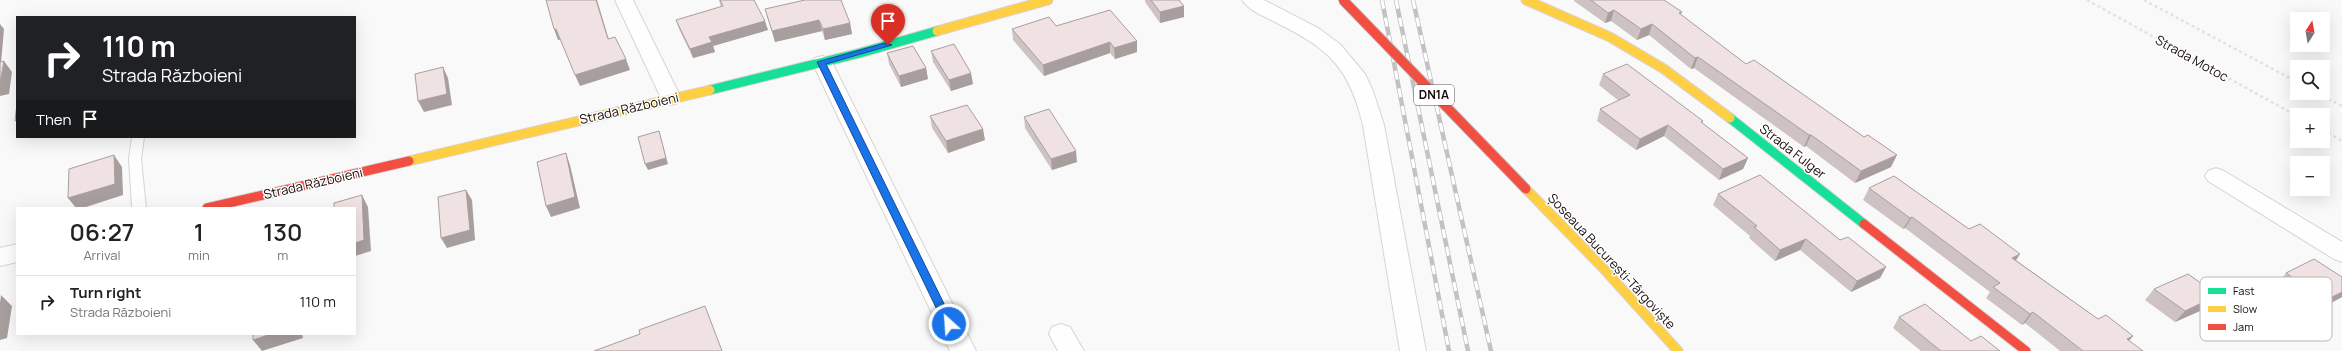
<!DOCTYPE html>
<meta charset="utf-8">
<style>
:root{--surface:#fff;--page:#f2f2f2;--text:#222;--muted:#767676;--line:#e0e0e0}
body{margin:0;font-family:Manrope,sans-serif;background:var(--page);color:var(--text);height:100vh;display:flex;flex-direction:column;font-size:15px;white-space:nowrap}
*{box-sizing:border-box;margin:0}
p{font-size:13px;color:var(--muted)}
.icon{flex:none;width:22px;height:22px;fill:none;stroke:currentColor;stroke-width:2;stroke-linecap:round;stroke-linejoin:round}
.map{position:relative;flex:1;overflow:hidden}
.drawer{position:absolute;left:16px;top:207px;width:340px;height:128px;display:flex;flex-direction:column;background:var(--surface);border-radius:0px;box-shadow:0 4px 16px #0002}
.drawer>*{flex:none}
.banner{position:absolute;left:16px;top:16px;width:340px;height:122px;border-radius:0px;box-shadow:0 4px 16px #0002;background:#202124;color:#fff;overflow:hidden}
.needle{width:26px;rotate:11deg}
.controls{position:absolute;left:2290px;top:12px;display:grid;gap:8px}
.controls a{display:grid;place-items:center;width:40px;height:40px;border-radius:0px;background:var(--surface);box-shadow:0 4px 16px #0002;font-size:20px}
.pin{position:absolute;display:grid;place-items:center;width:34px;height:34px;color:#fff;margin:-41px -17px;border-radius:50% 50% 50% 0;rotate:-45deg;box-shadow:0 0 4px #0007}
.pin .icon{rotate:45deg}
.me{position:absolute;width:44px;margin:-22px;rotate:334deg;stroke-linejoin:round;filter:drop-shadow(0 0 3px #0008)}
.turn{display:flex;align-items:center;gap:14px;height:84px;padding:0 20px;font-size:18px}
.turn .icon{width:52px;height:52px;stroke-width:2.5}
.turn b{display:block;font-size:28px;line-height:34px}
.then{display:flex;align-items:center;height:38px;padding:0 20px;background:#0003;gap:8px;font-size:15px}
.eta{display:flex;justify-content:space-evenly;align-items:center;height:68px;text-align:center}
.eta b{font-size:24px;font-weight:600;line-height:28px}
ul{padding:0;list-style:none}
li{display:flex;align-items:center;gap:12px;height:52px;padding:0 20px;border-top:1px solid var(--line)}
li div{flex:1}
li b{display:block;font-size:15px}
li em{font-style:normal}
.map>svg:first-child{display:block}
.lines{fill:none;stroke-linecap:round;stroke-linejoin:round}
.lane-casing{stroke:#dad3d2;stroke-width:2}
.street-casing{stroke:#dad3d2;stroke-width:2}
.fast-casing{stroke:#dad3d2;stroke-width:11}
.slow-casing{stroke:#dad3d2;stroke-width:11}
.jam-casing{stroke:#dad3d2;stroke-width:11}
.path{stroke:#e3e2e2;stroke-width:2.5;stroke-dasharray:3 3;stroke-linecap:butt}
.lane{fill:#fefefe;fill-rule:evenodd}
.street{fill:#fefefe;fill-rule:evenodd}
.fast{stroke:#16e098;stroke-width:9}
.slow{stroke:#ffcf43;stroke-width:9}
.jam{stroke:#f24e42;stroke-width:9}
.rail-casing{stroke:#c3c1c1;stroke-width:4.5}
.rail{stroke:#fff;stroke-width:3;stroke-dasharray:9;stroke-linecap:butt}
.jam-bridge-casing{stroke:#c3b7b7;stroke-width:11;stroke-linecap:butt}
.jam-bridge{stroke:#f24e42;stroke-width:9}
.wall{fill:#cec2c2}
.shaded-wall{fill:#a89e9e}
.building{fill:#f0e2e2;stroke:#a89e9e}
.route{fill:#1a73e8;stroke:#114b97}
.labels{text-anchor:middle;stroke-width:3;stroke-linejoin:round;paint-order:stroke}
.shield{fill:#fff;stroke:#5f5656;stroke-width:1}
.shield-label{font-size:12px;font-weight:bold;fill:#1a0d0d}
.street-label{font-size:13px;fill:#1a0d0d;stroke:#fff}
.key{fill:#fff;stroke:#bab6b6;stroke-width:1}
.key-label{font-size:11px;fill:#1a0d0d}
</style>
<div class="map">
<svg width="2342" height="351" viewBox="0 0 2342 351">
<rect width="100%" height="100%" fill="#f9f9f9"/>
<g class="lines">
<g class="lane-casing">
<path id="lane" d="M 132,137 L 144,137 L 141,159 L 146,208 L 132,208 L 129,159 Z"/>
</g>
<g class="street-casing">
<path id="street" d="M 615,0 L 633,0 L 681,98 L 678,103 L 671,105 L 664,103 L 661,98 Z
M 1242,0 L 1264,0 L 1318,28 L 1340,44 L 1365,74 L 1373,91 L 1384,125 L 1426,351 L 1400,351 L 1363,125 C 1349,67 1329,49 1277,23 C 1266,17 1249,11 1242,0 Z
M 822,56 L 829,58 L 832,62 L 976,351 L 950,351 L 812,62 L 815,58 Z
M 2216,168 L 2224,171 L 2342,242 L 2342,262 L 2334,259 L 2208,181 L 2205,176 L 2208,171 Z
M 17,244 L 17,262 L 0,266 L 0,248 Z
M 1061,324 L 1070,327 L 1084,351 L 1058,351 L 1049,334 L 1052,327 Z"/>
</g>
<g class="fast-casing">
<path id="fast" d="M 710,90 L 860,53 L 937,31
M 1730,118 L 1864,224"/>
</g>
<g class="slow-casing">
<path id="slow" d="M 1526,0 L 1610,37 L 1664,69 L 1730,118
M 937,31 L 1048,0
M 409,161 L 710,90
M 1526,189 L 1604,269 L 1678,351"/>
</g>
<g class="jam-casing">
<path id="jam" d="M 207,208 L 409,161
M 1864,224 L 2026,351"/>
</g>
<path class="path" d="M 2087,0 L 2297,116
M 2144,0 L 2297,82
M 2318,93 L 2342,106
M 2323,130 L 2342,141"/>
<use href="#lane" class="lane"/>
<use href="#street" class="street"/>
<use href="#fast" class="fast"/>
<use href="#slow" class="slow"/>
<use href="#jam" class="jam"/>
<g class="rail-casing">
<path id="rail" d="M 1382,0 L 1449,351
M 1396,0 L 1468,351
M 1413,0 L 1491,351"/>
</g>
<use href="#rail" class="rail"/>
<g class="jam-bridge-casing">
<path id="jam-bridge" d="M 1343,0 L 1526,189"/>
</g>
<use href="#jam-bridge" class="jam-bridge"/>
</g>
<path class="wall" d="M 719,0 L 754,0 L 768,30 L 713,46 L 715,52 L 693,58 L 679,29 L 676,20 L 721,7 Z
M 1145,0 L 1179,0 L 1184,6 L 1184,17 L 1160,23 L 1145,2 Z
M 1574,0 L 1664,0 L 1682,12 L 1681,15 L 1746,64 L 1891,167 L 1855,183 L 1806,146 L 1804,147 L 1694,68 L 1691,69 L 1649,35 L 1637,40 L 1611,21 L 1605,23 L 1574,1 Z
M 765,9 L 850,23 L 852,34 L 825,40 L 822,31 L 775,42 Z
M 1110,10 L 1137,52 L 1115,59 L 1110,53 L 1044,76 L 1013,40 L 1012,29 L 1056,26 Z
M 931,51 L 973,84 L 951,91 L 933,62 Z
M 887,53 L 926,68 L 928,79 L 901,87 L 889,64 Z
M 1603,74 L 1703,121 L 1702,123 L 1748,158 L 1743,169 L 1719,180 L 1664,136 L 1636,150 L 1597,121 L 1600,109 L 1619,101 L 1599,85 Z
M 930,116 L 985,140 L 948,153 L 932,128 Z
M 1024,117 L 1077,162 L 1052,170 L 1025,128 Z
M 1869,188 L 1969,229 L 2016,260 L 2098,319 L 2133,336 L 2129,341 L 2143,351 L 2060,351 L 2025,323 L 2022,325 L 1986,298 L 1990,292 L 1905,228 L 1903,229 L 1863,200 Z
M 1718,194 L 1840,240 L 1886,267 L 1880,278 L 1851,292 L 1800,250 L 1775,261 L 1749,238 L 1750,236 L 1713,205 Z
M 2286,273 L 2342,297 L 2316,311 L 2276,285 Z
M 2154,289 L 2218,295 L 2209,307 L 2175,322 L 2145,300 Z
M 1899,317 L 1971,341 L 2000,351 L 1921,351 L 1893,328 Z"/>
<path class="shaded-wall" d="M 596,0 L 597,0 L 612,50 L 608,39 Z
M 1184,6 L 1184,17 L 1160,23 L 1160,12 Z
M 1614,10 L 1611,21 L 1605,23 L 1608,13 Z
M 819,20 L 822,31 L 775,42 L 772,31 Z
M 765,21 L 768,30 L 713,46 L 715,52 L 693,58 L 690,49 L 709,37 Z
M 850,23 L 852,34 L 825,40 L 823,29 Z
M 0,24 L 4,29 L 0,75 Z
M 1652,24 L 1649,35 L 1637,40 L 1641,29 Z
M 554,29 L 556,29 L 560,40 L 558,40 Z
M 1137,41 L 1137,52 L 1115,59 L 1114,48 Z
M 1110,42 L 1110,53 L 1044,76 L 1043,65 Z
M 1698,57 L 1694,68 L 1691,69 L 1695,58 Z
M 626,59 L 630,70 L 580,86 L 575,75 Z
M 4,61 L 12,72 L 9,94 L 0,96 L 0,83 Z
M 443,67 L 448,78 L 452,105 L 424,112 L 418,101 Z
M 926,68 L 928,79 L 901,87 L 899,76 Z
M 971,73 L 973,84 L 951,91 L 949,80 Z
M 1668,125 L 1664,136 L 1636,150 L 1640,139 Z
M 983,129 L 985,140 L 948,153 L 946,141 Z
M 659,131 L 668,164 L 648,170 L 645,164 Z
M 1809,135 L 1811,135 L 1806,146 L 1804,147 Z
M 1076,151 L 1077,162 L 1052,170 L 1051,159 Z
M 566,153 L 570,165 L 580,208 L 551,217 L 546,206 Z
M 114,155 L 122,167 L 123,195 L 83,208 L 76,208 L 68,198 Z
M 1897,155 L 1891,167 L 1855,183 L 1861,171 Z
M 1748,158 L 1743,169 L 1719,180 L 1723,169 Z
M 466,190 L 472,200 L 475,240 L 447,248 L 441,238 Z
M 362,195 L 368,207 L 371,251 L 355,256 L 355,243 Z
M 1912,217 L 1905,228 L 1903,229 L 1910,218 Z
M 1806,239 L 1800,250 L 1775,261 L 1780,250 Z
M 2020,254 L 2013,265 L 2012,258 Z
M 1886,267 L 1880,278 L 1851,292 L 1857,281 Z
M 2342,292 L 2342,297 L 2316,311 L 2326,300 Z
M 1,295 L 12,306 L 7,338 L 0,340 L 0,303 Z
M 2218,295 L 2209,307 L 2175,322 L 2185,311 Z
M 2033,312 L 2025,323 L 2022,325 L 2030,314 Z
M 271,334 L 302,334 L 303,338 L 262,351 L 253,340 Z
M 2133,336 L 2124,347 L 2127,339 Z"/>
<path class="building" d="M 546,0 L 596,0 L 608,39 L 615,37 L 626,59 L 575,75 L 556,29 L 554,29 Z
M 720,0 L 754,0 L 765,21 L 709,37 L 712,42 L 690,49 L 676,20 L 723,6 Z
M 805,0 L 841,0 L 850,23 L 823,29 L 819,20 L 772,31 L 765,9 Z
M 1151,0 L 1179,0 L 1184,6 L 1160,12 Z
M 1591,0 L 1664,0 L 1682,12 L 1679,13 L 1746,64 L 1754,60 L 1864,137 L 1868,135 L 1897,155 L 1861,171 L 1811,135 L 1809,135 L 1698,57 L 1695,58 L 1652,24 L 1641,29 L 1614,10 L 1608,13 Z
M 1110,10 L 1137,41 L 1114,48 L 1110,42 L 1043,65 L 1012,29 L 1049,17 L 1056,26 Z
M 954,44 L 971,73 L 949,80 L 931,51 Z
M 913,46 L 926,68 L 899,76 L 887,53 Z
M 4,61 L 0,83 L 0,62 Z
M 1627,64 L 1703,121 L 1701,122 L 1748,158 L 1723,169 L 1668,125 L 1640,139 L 1600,109 L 1630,95 L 1603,74 Z
M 443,67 L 447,94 L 418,101 L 415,74 Z
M 17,103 L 17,120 L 15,121 Z
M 967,105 L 983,129 L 946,141 L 930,116 Z
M 1049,109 L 1076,151 L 1051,159 L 1024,117 Z
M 659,131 L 666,158 L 645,164 L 638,137 Z
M 566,153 L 575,197 L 546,206 L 537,162 Z
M 114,155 L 115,184 L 68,198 L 69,169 Z
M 1760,175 L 1840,240 L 1848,237 L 1886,267 L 1857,281 L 1806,239 L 1780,250 L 1754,227 L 1757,226 L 1718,194 Z
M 1894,176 L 1969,229 L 1980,224 L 2020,254 L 2012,258 L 2098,319 L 2106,315 L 2133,336 L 2127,339 L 2143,351 L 2083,351 L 2033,312 L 2030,314 L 1993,287 L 2000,283 L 1912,217 L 1910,218 L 1869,188 Z
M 466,190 L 470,230 L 441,238 L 438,197 Z
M 362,195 L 364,240 L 355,243 L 355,208 L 334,208 L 334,203 Z
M 2314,259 L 2342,277 L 2342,292 L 2326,300 L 2286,273 Z
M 2188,274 L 2218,295 L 2185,311 L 2154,289 Z
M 1925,304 L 1971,341 L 1981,336 L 2000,351 L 1941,351 L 1899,317 Z
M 705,306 L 722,351 L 594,351 L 640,334 L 639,330 Z
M 253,334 L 271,334 L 253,340 Z"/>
<path class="route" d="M 885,43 L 892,45 L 826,64 L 954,324 L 949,327 L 944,324 L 817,62 Z"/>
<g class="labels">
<rect class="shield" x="1414" y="85" width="40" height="20" rx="3"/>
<g class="shield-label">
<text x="1434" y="99">DN1A</text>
</g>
<g class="street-label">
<text transform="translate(2192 58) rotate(29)" y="5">Strada Motoc</text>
<text transform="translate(629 108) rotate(-13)" y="5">Strada Războieni</text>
<text transform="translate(1793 151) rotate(38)" y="5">Strada Fulger</text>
<text transform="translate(313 183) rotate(-13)" y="5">Strada Războieni</text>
<text transform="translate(1612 261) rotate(47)" y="5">Șoseaua București-Târgoviște</text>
</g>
</g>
<rect x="2200" y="277" width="132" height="64" rx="6" class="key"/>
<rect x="2208" y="288" width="18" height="6" fill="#16e098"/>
<rect x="2208" y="306" width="18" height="6" fill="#ffcf43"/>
<rect x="2208" y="324" width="18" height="6" fill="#f24e42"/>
<g class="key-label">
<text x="2233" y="295">Fast</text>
<text x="2233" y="313">Slow</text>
<text x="2233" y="331">Jam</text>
</g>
</svg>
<div class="controls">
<a><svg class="needle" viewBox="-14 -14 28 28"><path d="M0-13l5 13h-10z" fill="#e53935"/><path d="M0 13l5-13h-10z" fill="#767676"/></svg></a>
<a><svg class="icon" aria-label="search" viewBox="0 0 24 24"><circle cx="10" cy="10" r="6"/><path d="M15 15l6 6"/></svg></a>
<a>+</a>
<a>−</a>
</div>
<div class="pin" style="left:888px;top:45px;background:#d93025"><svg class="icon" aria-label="arrive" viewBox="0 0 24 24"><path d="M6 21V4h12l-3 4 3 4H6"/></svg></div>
<svg class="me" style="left:949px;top:324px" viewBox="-20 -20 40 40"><circle r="17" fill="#1a73e8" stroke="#fff" stroke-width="3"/><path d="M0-11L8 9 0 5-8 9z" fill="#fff"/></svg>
<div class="banner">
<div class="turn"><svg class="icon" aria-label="right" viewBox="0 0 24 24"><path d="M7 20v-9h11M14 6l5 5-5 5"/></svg><div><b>110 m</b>Strada Războieni</div></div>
<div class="then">Then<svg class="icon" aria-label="arrive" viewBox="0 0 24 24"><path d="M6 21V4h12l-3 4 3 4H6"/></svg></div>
</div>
<section class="drawer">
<div class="eta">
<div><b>06:27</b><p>Arrival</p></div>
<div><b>1</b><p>min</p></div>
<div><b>130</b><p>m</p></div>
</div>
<ul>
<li><svg class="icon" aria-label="right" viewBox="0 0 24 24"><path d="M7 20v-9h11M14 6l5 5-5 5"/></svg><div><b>Turn right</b><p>Strada Războieni</p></div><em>110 m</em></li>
</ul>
</section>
</div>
